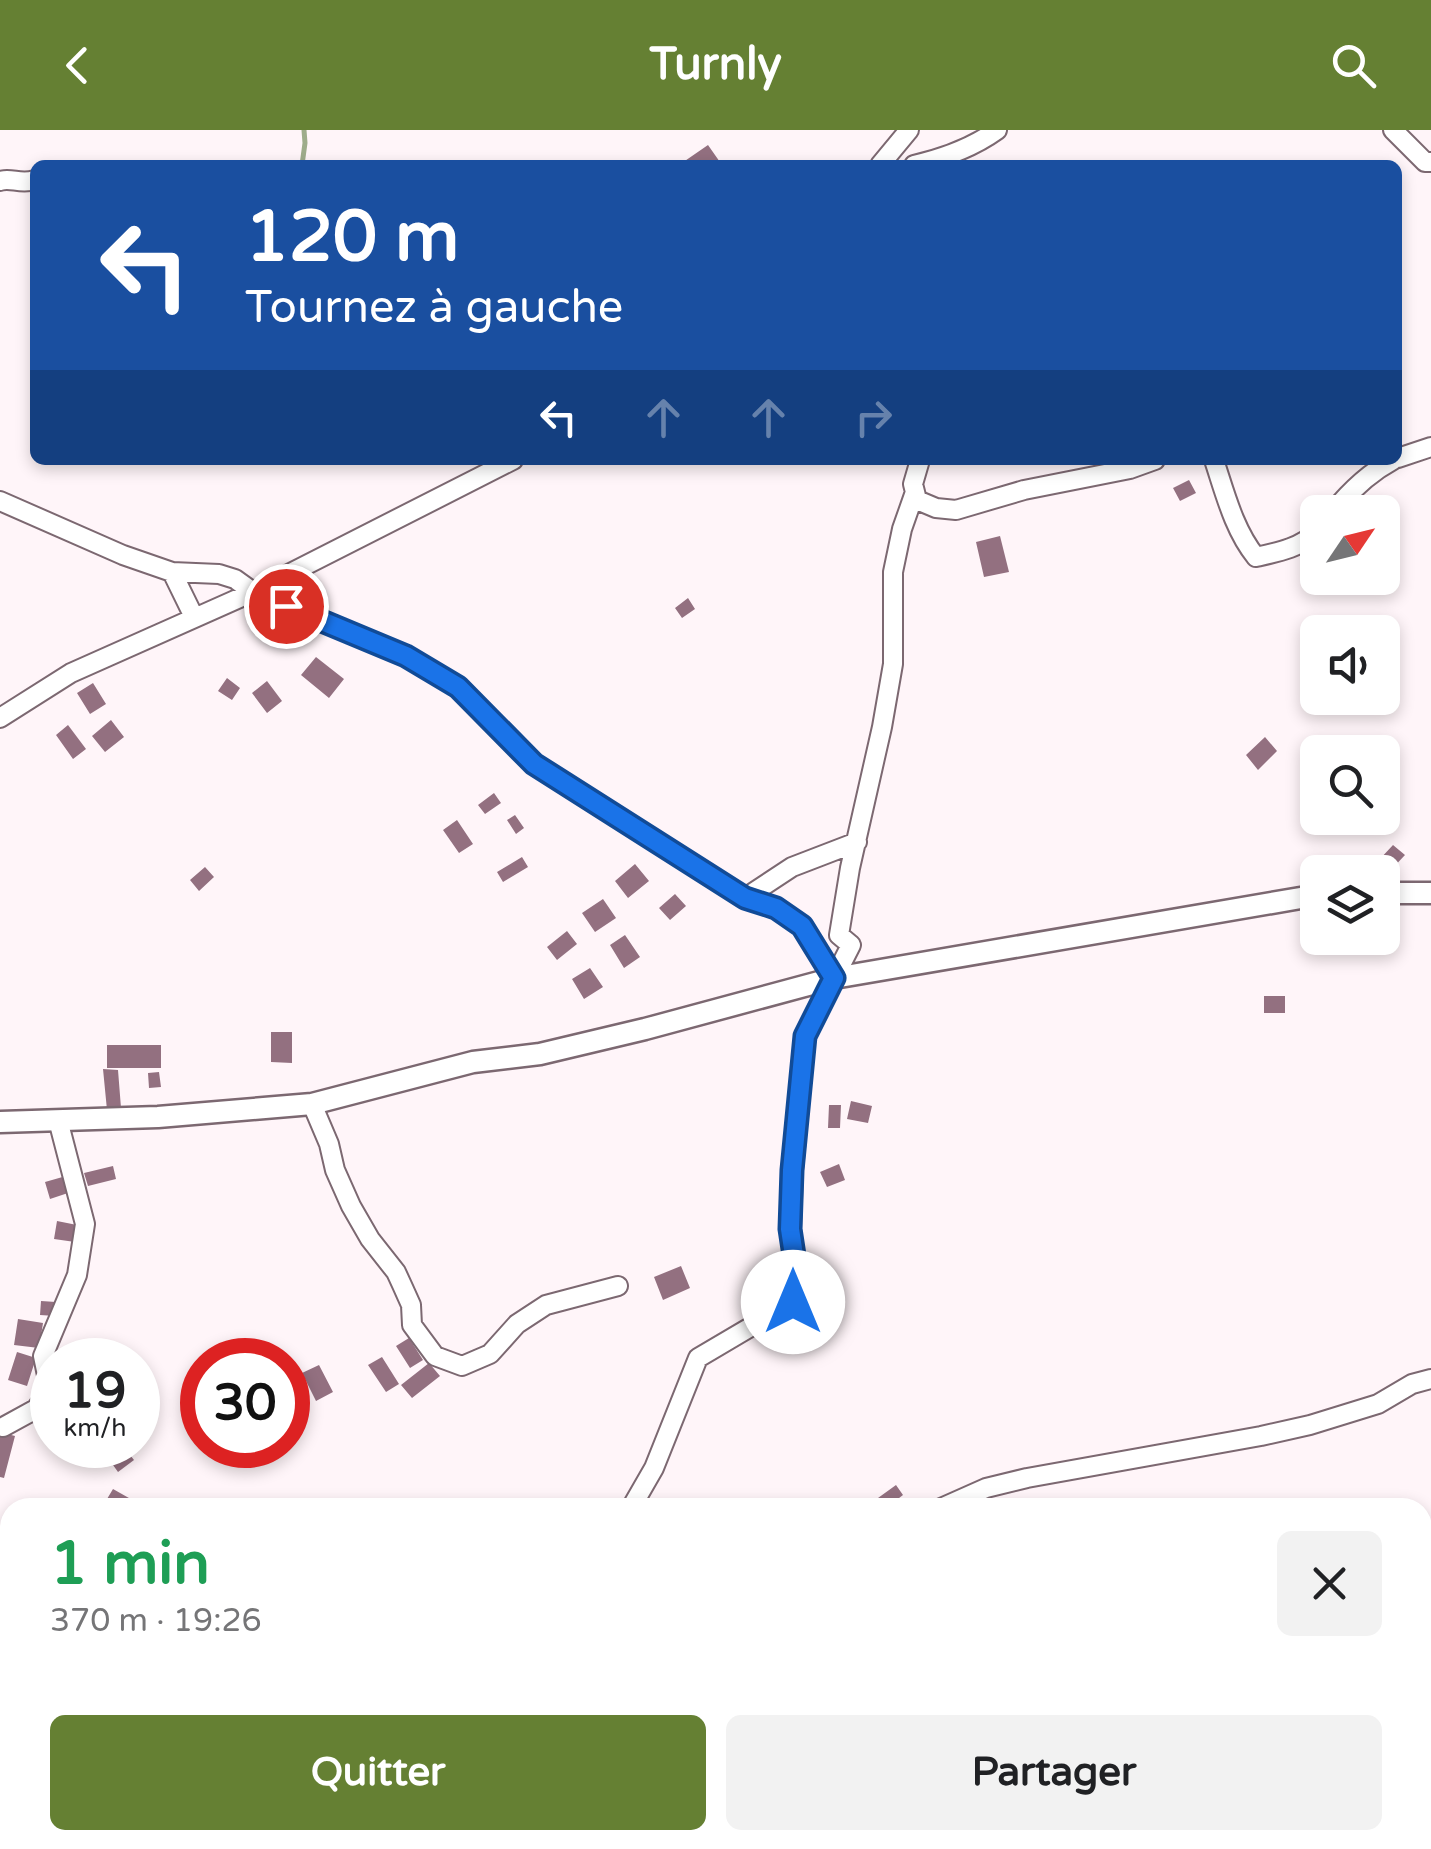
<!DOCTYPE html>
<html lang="fr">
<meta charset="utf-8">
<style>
:root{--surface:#fff;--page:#f2f2f2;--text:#202124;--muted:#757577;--accent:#658033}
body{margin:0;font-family:"Varela Round",sans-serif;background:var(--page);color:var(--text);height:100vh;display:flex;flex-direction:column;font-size:38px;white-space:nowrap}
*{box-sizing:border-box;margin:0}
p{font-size:32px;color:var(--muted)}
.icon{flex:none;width:55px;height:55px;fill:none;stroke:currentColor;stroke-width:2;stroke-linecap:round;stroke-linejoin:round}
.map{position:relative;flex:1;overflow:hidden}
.panel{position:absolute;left:0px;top:1368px;width:1432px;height:352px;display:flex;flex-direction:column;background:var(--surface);border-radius:30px 30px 0 0;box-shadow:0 5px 15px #0003}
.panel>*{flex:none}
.banner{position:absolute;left:30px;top:30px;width:1372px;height:305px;border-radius:15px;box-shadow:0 5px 15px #0003;background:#1a4fa0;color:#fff;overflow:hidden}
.needle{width:65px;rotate:55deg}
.controls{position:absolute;left:1300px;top:365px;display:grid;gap:20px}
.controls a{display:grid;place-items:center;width:100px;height:100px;border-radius:15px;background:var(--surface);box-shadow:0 5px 15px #0003;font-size:50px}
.speed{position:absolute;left:30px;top:1208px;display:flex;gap:20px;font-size:50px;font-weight:700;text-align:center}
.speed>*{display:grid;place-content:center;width:130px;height:130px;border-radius:50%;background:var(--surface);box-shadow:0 5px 15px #0003;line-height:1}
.speed small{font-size:25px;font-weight:400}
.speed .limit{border:15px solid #d22;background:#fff;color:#111}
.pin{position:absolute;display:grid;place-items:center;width:85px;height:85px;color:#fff;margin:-42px;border:5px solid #fff;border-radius:50%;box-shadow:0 2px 10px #0007}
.me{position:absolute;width:110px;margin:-55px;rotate:0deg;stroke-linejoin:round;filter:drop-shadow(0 0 8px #0008)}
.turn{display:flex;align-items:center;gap:35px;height:210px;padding:0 50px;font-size:45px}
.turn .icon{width:130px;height:130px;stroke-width:2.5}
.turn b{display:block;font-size:70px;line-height:85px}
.lanes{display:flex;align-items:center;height:95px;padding:0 50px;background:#0003;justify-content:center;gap:50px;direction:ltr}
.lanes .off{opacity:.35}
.round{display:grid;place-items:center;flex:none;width:105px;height:105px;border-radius:15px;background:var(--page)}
.headline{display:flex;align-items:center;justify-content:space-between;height:170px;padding:0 50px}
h1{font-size:60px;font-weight:700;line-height:75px;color:#1e9e55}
.action{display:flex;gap:20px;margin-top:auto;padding:20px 50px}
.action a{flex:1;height:115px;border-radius:15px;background:var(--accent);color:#fff;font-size:40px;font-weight:700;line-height:115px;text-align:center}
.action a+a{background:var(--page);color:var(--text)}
header{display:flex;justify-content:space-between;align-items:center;height:130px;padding:0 50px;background:var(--accent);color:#fff;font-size:45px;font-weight:700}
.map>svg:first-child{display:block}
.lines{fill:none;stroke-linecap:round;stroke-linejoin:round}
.stream{stroke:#9eac8b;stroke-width:5}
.building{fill:#937080}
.minor-casing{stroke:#7c6871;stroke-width:22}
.tertiary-casing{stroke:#7c6871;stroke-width:25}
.minor{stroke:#fff;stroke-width:18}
.tertiary{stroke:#fff;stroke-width:20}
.route-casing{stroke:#114b97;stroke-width:25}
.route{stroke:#1a73e8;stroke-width:18}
</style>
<header><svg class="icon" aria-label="back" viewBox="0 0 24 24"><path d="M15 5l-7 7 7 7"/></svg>Turnly<svg class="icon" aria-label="search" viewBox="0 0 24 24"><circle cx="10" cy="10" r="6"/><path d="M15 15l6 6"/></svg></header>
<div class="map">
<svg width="1431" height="1719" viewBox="0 0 1431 1719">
<rect width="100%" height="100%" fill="#fff5f9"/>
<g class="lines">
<path class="stream" d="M 302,35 L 305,13 L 304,0"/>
</g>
<path class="building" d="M 708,15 L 722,35 L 679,35 Z
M 1189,350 L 1196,363 L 1180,371 L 1173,358 Z
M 1000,406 L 1009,442 L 984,447 L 976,412 Z
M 688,468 L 695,479 L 682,488 L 675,478 Z
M 316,527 L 344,549 L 329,568 L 301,545 Z
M 227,548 L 240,558 L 232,570 L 218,561 Z
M 267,551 L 282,571 L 267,583 L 252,563 Z
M 93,553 L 106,574 L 90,584 L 77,563 Z
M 111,590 L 124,607 L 105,622 L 92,606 Z
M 68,595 L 86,619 L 73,629 L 56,605 Z
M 1265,607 L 1277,621 L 1258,640 L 1246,625 Z
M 494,663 L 501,673 L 485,684 L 478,675 Z
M 515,685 L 524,698 L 516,704 L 507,690 Z
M 457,690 L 473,714 L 459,723 L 443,700 Z
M 1393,715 L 1405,725 L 1390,741 L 1379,730 Z
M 522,727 L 528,737 L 503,752 L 497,742 Z
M 635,734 L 649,751 L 628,768 L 615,751 Z
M 205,737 L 214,747 L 199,761 L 190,750 Z
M 675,764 L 686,776 L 670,790 L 659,778 Z
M 603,769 L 616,788 L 595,802 L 582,783 Z
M 567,801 L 577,814 L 557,830 L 547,817 Z
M 625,805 L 640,827 L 624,838 L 610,815 Z
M 590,838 L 603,857 L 584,869 L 572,849 Z
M 1264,866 L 1285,866 L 1285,883 L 1264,883 Z
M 271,902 L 292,902 L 292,933 L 271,932 Z
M 107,915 L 161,915 L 161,938 L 107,938 Z
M 103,939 L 118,940 L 121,978 L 107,980 Z
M 159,942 L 161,957 L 149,958 L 148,943 Z
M 851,971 L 872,976 L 868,993 L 847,989 Z
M 829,975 L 841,975 L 840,998 L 828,998 Z
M 839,1034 L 845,1050 L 827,1057 L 820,1042 Z
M 113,1036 L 116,1049 L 88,1056 L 84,1043 Z
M 66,1046 L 71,1062 L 50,1069 L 45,1052 Z
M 57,1091 L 77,1095 L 75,1112 L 54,1109 Z
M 681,1136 L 690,1158 L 663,1170 L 654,1147 Z
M 41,1171 L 56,1172 L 55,1186 L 40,1185 Z
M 18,1189 L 43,1193 L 39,1218 L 14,1215 Z
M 409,1208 L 423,1230 L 410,1238 L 396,1216 Z
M 17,1222 L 36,1228 L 27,1256 L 8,1250 Z
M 382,1227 L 399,1254 L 386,1262 L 368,1235 Z
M 429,1233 L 440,1246 L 412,1268 L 401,1255 Z
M 319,1235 L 333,1262 L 316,1271 L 302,1243 Z
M 0,1302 L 15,1306 L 4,1348 L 0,1347 Z
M 123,1316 L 134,1330 L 118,1342 L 108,1328 Z
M 896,1355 L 903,1365 L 886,1378 L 878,1368 Z
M 113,1359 L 136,1372 L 133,1378 L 109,1378 L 104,1374 Z"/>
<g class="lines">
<g class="minor-casing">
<path id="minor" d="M 1393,0 L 1425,32 L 1431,32
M 880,35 L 909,0
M 914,35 C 944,28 972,18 997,0
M 0,51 C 11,47 20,55 35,50
M 1398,328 L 1431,317
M 920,330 L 913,354 L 917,370 L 936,378 L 956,380 L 1024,360 L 1130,339 L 1155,330
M 1214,330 C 1225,363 1234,400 1256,427 C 1279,422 1300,418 1318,401
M 0,371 L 123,425 L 172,442 L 219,444 L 235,449 L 253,462 L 406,526 L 458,557 L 534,634 L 745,768 L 776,778 L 801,795 L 834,848
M 1333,382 C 1350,361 1369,343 1393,330
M 172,442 L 194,487
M 0,588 L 71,543 L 253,462 L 513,330
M 745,768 L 792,737 L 857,712
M 312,974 L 329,1014 L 335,1040 L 351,1076 L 370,1109 L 396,1142 L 402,1155 L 411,1175 L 412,1195 L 435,1226 L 462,1236 L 490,1224 L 517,1194 L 546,1175 L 618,1156
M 3,1297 L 36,1279 L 46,1265 L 49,1255 L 43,1226 L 77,1145 L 85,1094 L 58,990
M 631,1378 L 654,1338 L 698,1228 L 793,1172 L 797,1152 L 791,1099 L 793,1040 L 805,906 L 851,815 L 839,805 L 850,738 L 882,597 L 893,534 L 893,442 L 902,399 L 915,362
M 941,1378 L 986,1358 L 1027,1348 L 1261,1306 L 1310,1295 L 1378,1274 L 1412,1254 L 1431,1249
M 458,1719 L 464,1710"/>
</g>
<g class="tertiary-casing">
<path id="tertiary" d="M 1382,763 L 1431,763
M 0,992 L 158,987 L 312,974 L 473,932 L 540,924 L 645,899 L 834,848 L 1318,765"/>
</g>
<use href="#minor" class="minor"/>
<use href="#tertiary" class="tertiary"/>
</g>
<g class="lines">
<g class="route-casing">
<path id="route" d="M 286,476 L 406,526 L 458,557 L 534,634 L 745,768 L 776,778 L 802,796 L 834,848 L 805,906 L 792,1040 L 790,1099 L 798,1152 L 793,1172"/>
</g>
<use href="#route" class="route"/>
</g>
</svg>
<div class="controls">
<a><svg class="needle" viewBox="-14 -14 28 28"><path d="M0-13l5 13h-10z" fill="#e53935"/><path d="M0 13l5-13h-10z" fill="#757577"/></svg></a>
<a><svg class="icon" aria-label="sound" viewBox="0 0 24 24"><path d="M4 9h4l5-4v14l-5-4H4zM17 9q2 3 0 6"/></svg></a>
<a><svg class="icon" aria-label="search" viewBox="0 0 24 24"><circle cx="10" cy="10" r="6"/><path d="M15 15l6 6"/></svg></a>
<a><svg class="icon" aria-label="layers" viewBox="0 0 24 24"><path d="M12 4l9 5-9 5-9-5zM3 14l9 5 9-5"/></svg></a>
</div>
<div class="speed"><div>19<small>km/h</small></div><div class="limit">30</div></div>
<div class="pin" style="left:286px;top:476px;background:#d93025"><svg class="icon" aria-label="arrive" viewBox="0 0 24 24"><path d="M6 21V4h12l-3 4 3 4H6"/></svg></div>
<svg class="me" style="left:793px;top:1172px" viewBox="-20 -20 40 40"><circle r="19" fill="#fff"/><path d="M0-13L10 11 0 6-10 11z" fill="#1a73e8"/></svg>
<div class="banner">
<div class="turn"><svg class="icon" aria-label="left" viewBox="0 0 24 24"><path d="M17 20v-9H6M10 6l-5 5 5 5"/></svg><div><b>120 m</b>Tournez à gauche</div></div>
<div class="lanes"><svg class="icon" aria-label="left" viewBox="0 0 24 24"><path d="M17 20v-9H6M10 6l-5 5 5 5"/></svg><svg class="icon off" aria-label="ahead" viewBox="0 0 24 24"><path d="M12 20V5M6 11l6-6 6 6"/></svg><svg class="icon off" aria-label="ahead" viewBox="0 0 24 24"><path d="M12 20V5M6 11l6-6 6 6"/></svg><svg class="icon off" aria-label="right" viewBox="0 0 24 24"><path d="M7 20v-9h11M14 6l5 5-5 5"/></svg></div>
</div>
<section class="panel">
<div class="headline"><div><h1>1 min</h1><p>370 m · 19:26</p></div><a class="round"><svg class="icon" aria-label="close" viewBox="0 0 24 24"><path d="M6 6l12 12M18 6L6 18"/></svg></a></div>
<div class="action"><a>Quitter</a><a>Partager</a></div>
</section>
</div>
